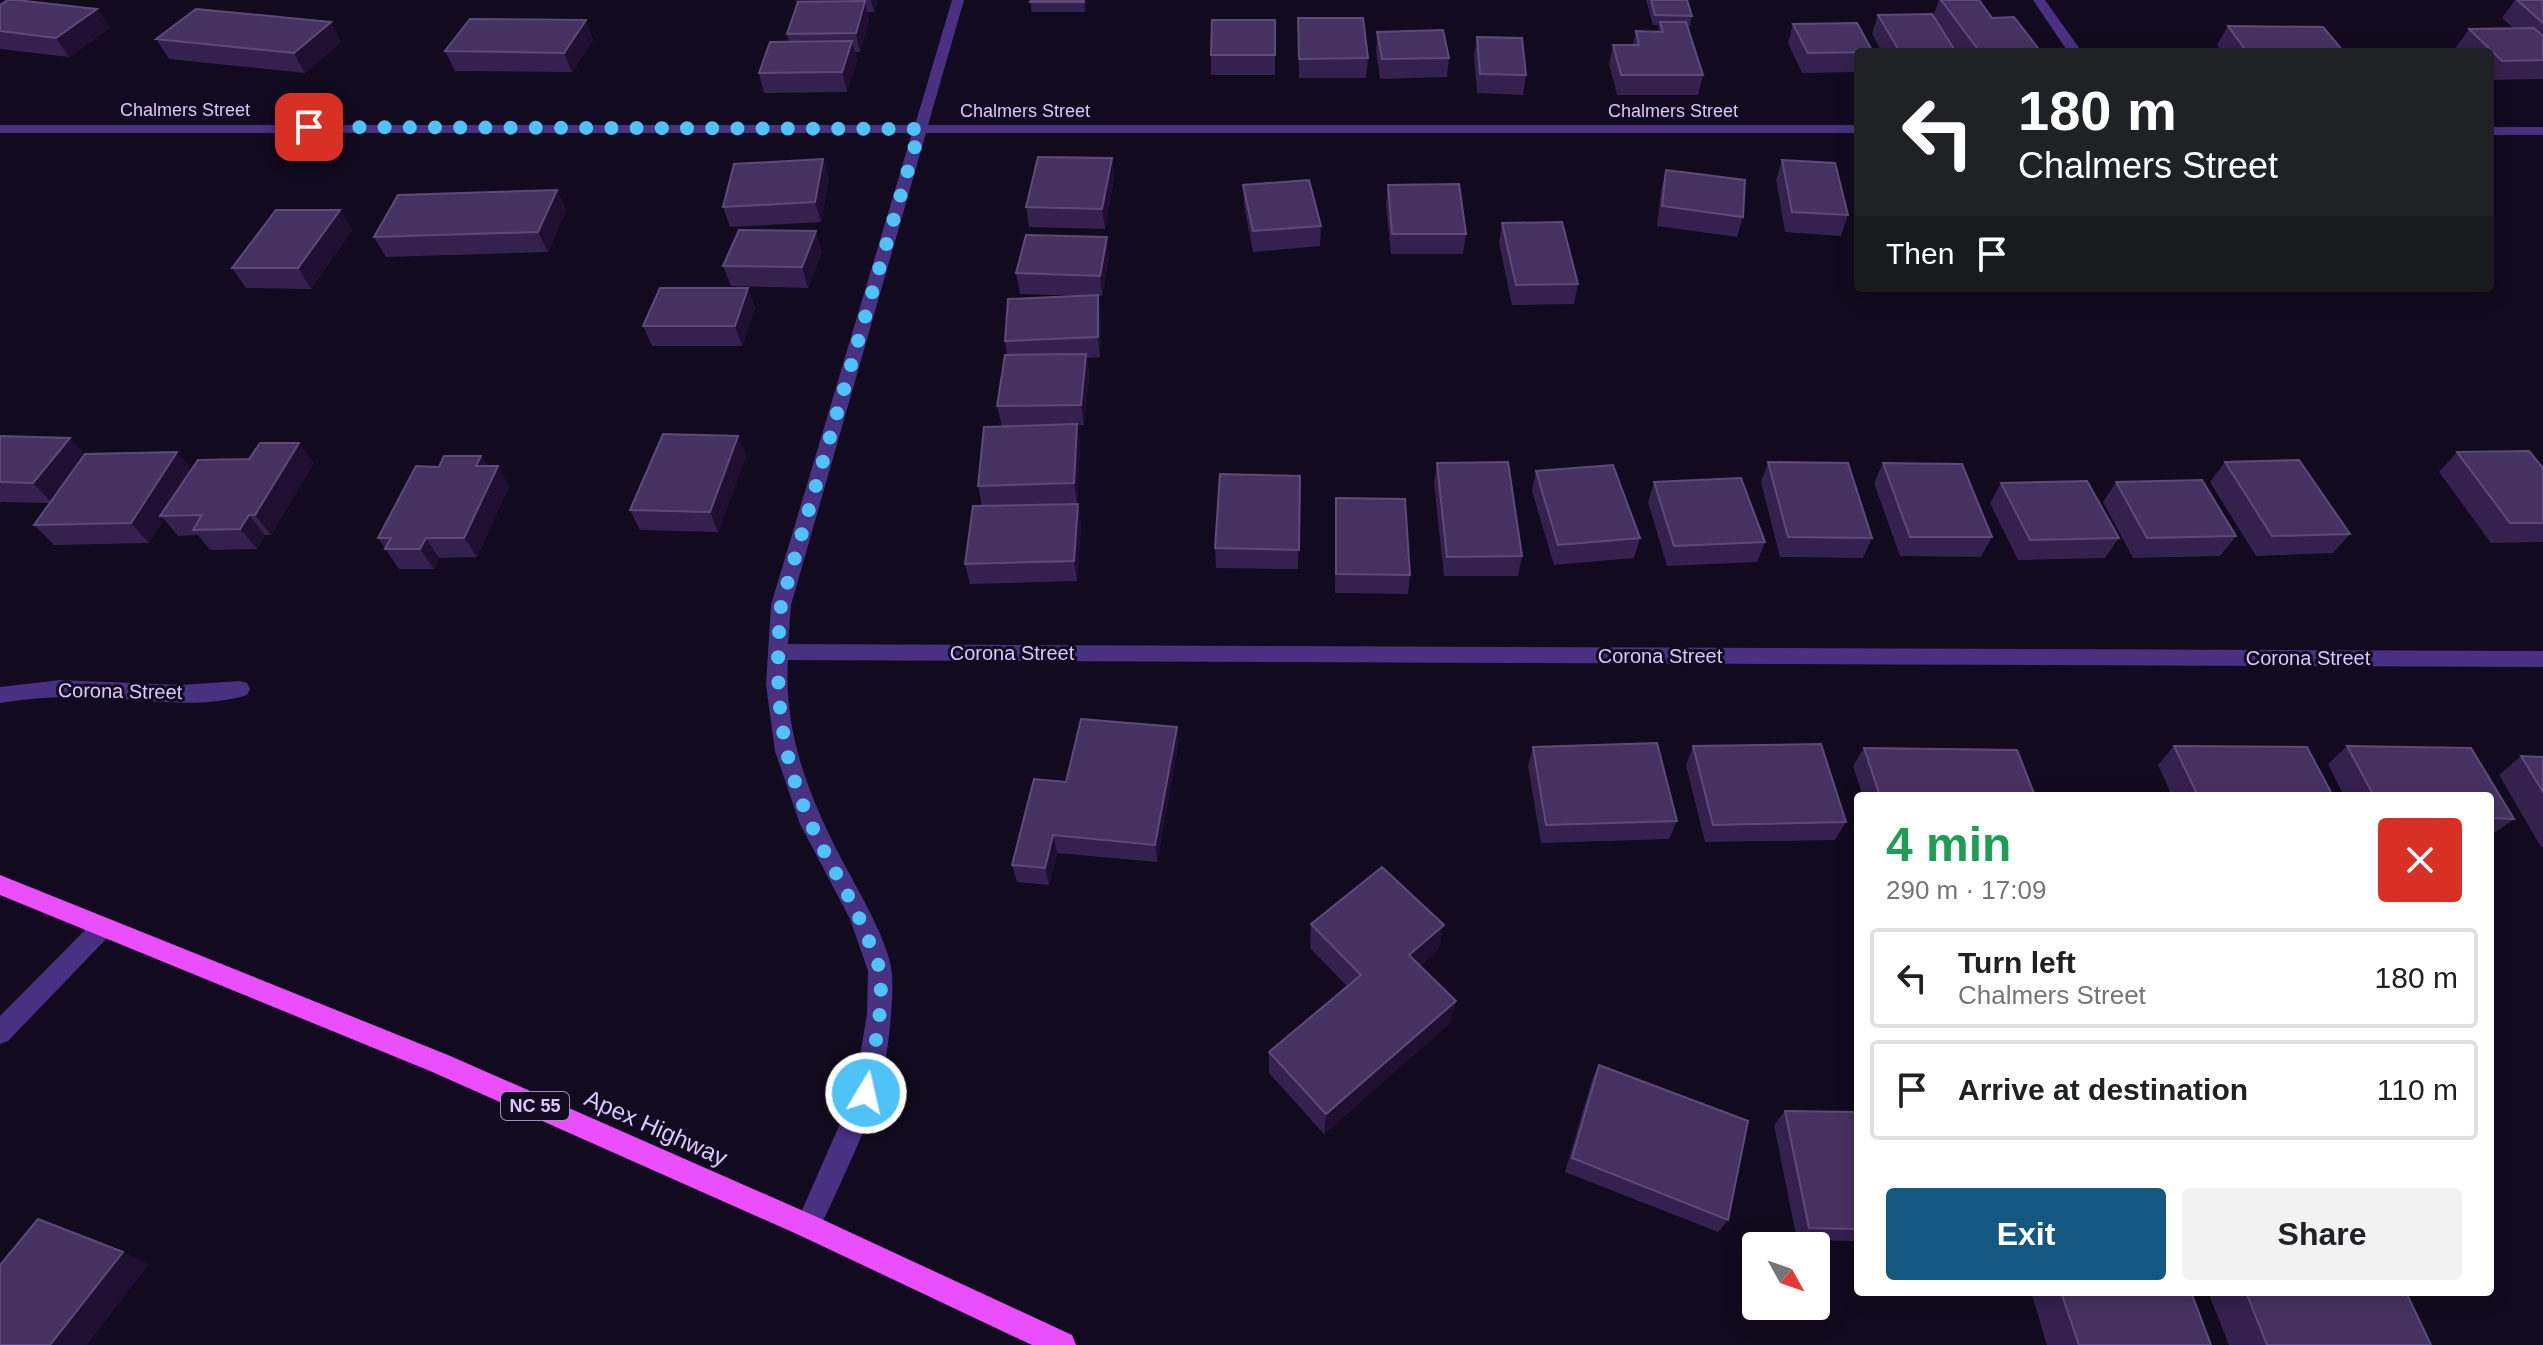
<!DOCTYPE html>
<meta charset="utf-8">
<style>
:root{--surface:#fff;--page:#f2f2f2;--text:#202124;--muted:#757577;--line:#e0e0e0;--accent:#125881}
body{margin:0;font-family:Arial,sans-serif;background:var(--page);color:var(--text);height:100vh;display:flex;flex-direction:column;font-size:30px;white-space:nowrap}
*{box-sizing:border-box;margin:0}
p{font-size:26px;color:var(--muted)}
.icon{flex:none;width:44px;height:44px;fill:none;stroke:currentColor;stroke-width:2;stroke-linecap:round;stroke-linejoin:round}
.map{position:relative;flex:1;overflow:hidden}
.drawer{position:absolute;left:1854px;top:792px;width:640px;height:504px;display:flex;flex-direction:column;background:var(--surface);border-radius:8px;box-shadow:0 4px 20px #0003}
.drawer>*{flex:none}
.top-card{position:absolute;left:1854px;top:48px;width:640px;height:244px;border-radius:8px;box-shadow:0 4px 20px #0003;background:#202124;color:#fff;overflow:hidden}
.needle{width:52px;rotate:130deg}
.buttons{position:absolute;left:1742px;top:1232px;display:grid;gap:16px}
.buttons a{display:grid;place-items:center;width:88px;height:88px;border-radius:8px;background:var(--surface);box-shadow:0 4px 20px #0003;font-size:40px}
.pin{position:absolute;display:grid;place-items:center;width:68px;height:68px;color:#fff;margin:-34px;border-radius:16px;box-shadow:0 4px 12px #0006}
.me{position:absolute;width:88px;margin:-44px;rotate:9deg;stroke-linejoin:round;filter:drop-shadow(0 0 6px #0008)}
.turn{display:flex;align-items:center;gap:28px;height:168px;padding:0 32px;font-size:36px}
.turn .icon{width:104px;height:104px;stroke-width:2.5}
.turn b{display:block;font-size:56px;line-height:68px}
.then{display:flex;align-items:center;height:76px;padding:0 32px;background:#0003;gap:16px;font-size:30px}
.round{display:grid;place-items:center;flex:none;width:84px;height:84px;border-radius:8px;background:var(--page)}
.summary{display:flex;align-items:center;justify-content:space-between;height:136px;padding:0 32px}
h1{font-size:48px;font-weight:600;line-height:60px;color:#1e9e55}
.primary-button{display:flex;gap:16px;margin-top:auto;padding:16px 32px}
.primary-button a{flex:1;height:92px;border-radius:8px;background:var(--accent);color:#fff;font-size:32px;font-weight:600;line-height:92px;text-align:center}
.primary-button a+a{background:var(--page);color:var(--text)}
ul{padding:0;list-style:none}
li{display:flex;align-items:center;gap:24px;height:100px;margin:0 16px 12px;padding:0 16px;border:4px solid var(--line);border-radius:8px}
li div{flex:1}
li b{display:block;font-size:30px}
li em{font-style:normal}
.map>svg:first-child{display:block}
.lines{fill:none;stroke-linecap:round;stroke-linejoin:round}
.street{fill:#483181;fill-rule:evenodd}
.primary{fill:#ea4eff;fill-rule:evenodd}
.wall{fill:#35214d}
.shaded-wall{fill:#1f1032}
.building{fill:#463260;stroke:#5e4a79;stroke-width:2}
.route{stroke:#4fc3f7;stroke-width:14;stroke-dasharray:0 25.2}
.labels{text-anchor:middle;stroke-width:6;stroke-linejoin:round;paint-order:stroke}
.far-street-label{font-size:18px;fill:#dbc7ff;stroke:#120a1e}
.shield{fill:#120a1e;stroke:#9f8ebc;stroke-width:2}
.shield-label{font-size:18px;font-weight:bold;fill:#dbc7ff}
.street-label{font-size:20px;fill:#dbc7ff;stroke:#120a1e}
.near-street-label{font-size:24px;fill:#dbc7ff;stroke:#120a1e}
</style>
<div class="map">
<svg width="2543" height="1345" viewBox="0 0 2543 1345">
<rect width="100%" height="100%" fill="#120a1e"/>
<g class="lines">
<path class="street" d="M 952,0 L 964,0 L 928,125 L 1858,125 L 1858,133 L 926,133 L 791,605 L 788,644 L 2543,651 L 2543,667 L 788,660 C 783,737 813,807 849,873 C 863,899 890,946 892,974 C 894,1005 887,1066 877,1095 C 861,1143 837,1189 817,1235 L 808,1239 L 799,1235 L 795,1226 L 854,1092 L 867,1014 L 868,971 L 850,919 L 800,824 L 775,751 L 766,685 L 771,605 L 912,133 L 0,133 L 0,125 L 915,125 Z
M 2033,0 L 2045,0 L 2082,52 L 2068,52 Z
M 2490,127 L 2543,127 L 2543,135 L 2490,135 Z
M 60,680 L 180,685 L 240,681 L 247,683 L 250,689 L 247,695 C 200,710 141,699 93,697 C 61,696 31,698 0,703 L 0,687 Z
M 102,918 L 110,921 L 113,928 L 110,935 L 8,1041 L 0,1044 L 0,1016 L 94,921 Z"/>
<path class="primary" d="M 0,875 L 448,1055 L 817,1217 L 1072,1335 L 1076,1345 L 1032,1345 L 799,1235 L 430,1071 L 0,895 Z"/>
</g>
<path class="wall" d="M 796,0 L 878,0 L 874,12 L 867,12 L 869,20 L 860,52 L 855,52 L 857,61 L 847,92 L 764,93 L 759,73 L 789,42 L 787,34 L 797,3 Z
M 1087,0 L 1085,12 L 1032,12 L 1030,2 Z
M 1646,0 L 1687,0 L 1692,16 L 1690,26 L 1687,26 L 1703,75 L 1698,95 L 1617,95 L 1609,64 L 1613,45 L 1633,45 L 1636,31 L 1658,32 L 1659,25 L 1653,25 Z
M 1939,0 L 1979,0 L 1992,18 L 2041,52 L 1958,52 L 1943,33 L 1956,52 L 1882,52 L 1872,34 L 1878,15 L 1933,16 Z
M 2515,0 L 2543,0 L 2543,79 L 2490,80 L 2490,52 L 2459,52 L 2455,49 L 2469,29 L 2513,28 L 2502,18 Z
M 0,5 L 97,9 L 110,28 L 69,57 L 0,49 Z
M 1298,18 L 1368,58 L 1366,78 L 1299,78 Z
M 586,20 L 593,40 L 572,72 L 455,71 L 445,51 Z
M 1275,20 L 1275,75 L 1211,75 L 1211,55 Z
M 1793,24 L 1858,52 L 1858,72 L 1802,73 L 1788,43 Z
M 2228,26 L 2344,52 L 2222,52 L 2217,45 Z
M 1377,32 L 1449,58 L 1447,77 L 1380,79 L 1376,51 Z
M 1477,37 L 1526,75 L 1523,95 L 1477,93 L 1474,56 Z
M 156,39 L 341,42 L 305,73 L 169,59 Z
M 1112,158 L 1114,178 L 1105,229 L 1029,227 L 1026,207 Z
M 823,159 L 829,179 L 821,222 L 730,227 L 723,207 Z
M 1782,160 L 1848,215 L 1841,236 L 1785,232 L 1776,180 Z
M 1666,170 L 1743,217 L 1737,237 L 1657,226 L 1661,190 Z
M 1243,185 L 1321,226 L 1320,246 L 1253,252 L 1244,205 Z
M 1388,185 L 1466,234 L 1463,254 L 1391,254 L 1386,205 Z
M 557,190 L 566,210 L 548,252 L 386,257 L 374,237 Z
M 340,210 L 352,230 L 311,289 L 246,288 L 232,268 Z
M 1502,223 L 1578,284 L 1574,304 L 1512,305 L 1499,243 Z
M 822,251 L 808,288 L 731,286 L 723,266 Z
M 1109,257 L 1102,296 L 1098,296 L 1101,315 L 1100,357 L 1087,358 L 1089,374 L 1084,425 L 1077,425 L 1080,444 L 1077,503 L 999,506 L 1078,504 L 1081,524 L 1077,581 L 970,584 L 965,564 L 982,506 L 978,486 L 1002,427 L 997,406 L 1007,355 L 1005,341 L 1089,296 L 1020,294 L 1016,273 Z
M 748,288 L 755,308 L 742,346 L 652,346 L 643,326 Z
M 0,436 L 84,455 L 191,469 L 314,463 L 271,535 L 265,535 L 257,549 L 210,550 L 198,535 L 178,536 L 164,519 L 149,543 L 54,545 L 34,525 L 50,503 L 1,502 L 0,503 Z
M 738,436 L 746,456 L 718,532 L 640,530 L 630,510 Z
M 2457,452 L 2543,468 L 2543,542 L 2491,543 L 2439,472 Z
M 481,456 L 488,466 L 509,486 L 477,557 L 439,558 L 434,569 L 399,569 L 378,538 Z
M 1768,462 L 1872,538 L 1863,558 L 1780,557 L 1761,482 Z
M 2225,462 L 2350,534 L 2333,553 L 2256,556 L 2210,482 Z
M 1437,463 L 1522,556 L 1518,576 L 1444,576 L 1434,483 Z
M 1883,463 L 1992,537 L 1981,557 L 1900,556 L 1874,483 Z
M 1536,471 L 1640,538 L 1634,558 L 1554,565 L 1532,491 Z
M 1300,476 L 1298,569 L 1216,568 L 1215,548 Z
M 1654,482 L 1765,542 L 1757,562 L 1667,566 L 1648,502 Z
M 2116,482 L 2236,536 L 2220,556 L 2133,558 L 2103,502 Z
M 2001,483 L 2119,538 L 2105,558 L 2018,560 L 1990,503 Z
M 1336,498 L 1410,575 L 1408,594 L 1335,593 Z
M 1177,727 L 1178,746 L 1157,862 L 1057,853 L 1049,885 L 1017,882 L 1012,865 L 1066,782 Z
M 1693,746 L 1846,822 L 1835,840 L 1705,842 L 1686,765 Z
M 2174,746 L 2333,796 L 2172,796 L 2158,765 Z
M 2347,746 L 2471,748 L 2514,819 L 2490,836 L 2490,796 L 2344,796 L 2328,764 Z
M 1533,747 L 1677,821 L 1669,839 L 1541,843 L 1528,766 Z
M 1864,748 L 2035,796 L 1863,796 L 1853,766 Z
M 2521,756 L 2543,757 L 2543,847 L 2541,847 L 2499,775 Z
M 1311,924 L 1439,949 L 1420,966 L 1456,1001 L 1450,1023 L 1324,1134 L 1269,1073 L 1269,1052 L 1347,986 L 1310,948 Z
M 1599,1065 L 1728,1220 L 1718,1232 L 1565,1172 L 1592,1080 Z
M 1785,1111 L 1858,1112 L 1858,1241 L 1797,1240 L 1774,1125 Z
M 2031,1292 L 2191,1292 L 2211,1345 L 2047,1345 Z
M 2208,1292 L 2406,1292 L 2431,1345 L 2229,1345 Z"/>
<path class="shaded-wall" d="M 871,0 L 878,0 L 874,12 Z
M 1084,0 L 1087,0 L 1085,12 L 1084,2 Z
M 865,1 L 869,20 L 860,52 L 856,33 Z
M 97,9 L 110,28 L 69,57 L 56,38 Z
M 586,20 L 593,40 L 572,72 L 564,53 Z
M 331,22 L 341,42 L 305,73 L 294,53 Z
M 852,41 L 857,61 L 847,92 L 842,72 Z
M 1112,158 L 1114,178 L 1105,229 L 1102,209 Z
M 823,159 L 829,179 L 821,222 L 815,202 Z
M 557,190 L 566,210 L 548,252 L 538,232 Z
M 340,210 L 352,230 L 311,289 L 298,268 Z
M 816,231 L 822,251 L 808,288 L 802,267 Z
M 1107,237 L 1109,257 L 1102,296 L 1100,276 Z
M 748,288 L 755,308 L 742,346 L 735,326 Z
M 1098,295 L 1101,315 L 1100,357 L 1098,337 Z
M 1086,354 L 1089,374 L 1084,425 L 1081,405 Z
M 1077,424 L 1080,444 L 1077,503 L 1074,483 Z
M 738,436 L 746,456 L 718,532 L 710,512 Z
M 70,438 L 88,458 L 52,503 L 33,483 Z
M 299,443 L 314,463 L 271,535 L 255,515 Z
M 177,452 L 194,472 L 160,516 L 164,519 L 149,543 L 131,523 Z
M 481,456 L 493,475 L 498,466 L 509,486 L 477,557 L 464,538 L 476,466 Z
M 1078,504 L 1081,524 L 1077,581 L 1074,561 Z
M 249,515 L 265,535 L 257,549 L 240,529 Z
M 426,538 L 439,558 L 434,569 L 420,549 Z
M 1177,727 L 1178,746 L 1157,862 L 1155,845 Z
M 1053,835 L 1057,853 L 1049,885 L 1045,868 Z
M 1444,925 L 1439,949 L 1405,978 L 1409,955 Z
M 1456,1001 L 1450,1023 L 1324,1134 L 1326,1114 Z
M 123,1252 L 149,1264 L 87,1345 L 50,1345 Z"/>
<path class="building" d="M 8,0 L 16,0 L 97,9 L 56,38 L 0,31 L 0,5 Z
M 1031,0 L 1084,0 L 1084,2 L 1030,2 Z
M 1651,0 L 1687,0 L 1692,16 L 1655,15 Z
M 1941,0 L 1979,0 L 1992,18 L 2014,17 L 2041,52 L 1980,52 Z
M 2517,0 L 2543,0 L 2543,23 Z
M 865,1 L 856,33 L 787,34 L 798,2 Z
M 196,9 L 331,22 L 294,53 L 156,39 Z
M 1932,14 L 1956,52 L 1900,52 L 1878,15 Z
M 1298,18 L 1363,18 L 1368,58 L 1299,59 Z
M 470,19 L 586,20 L 564,53 L 445,51 Z
M 1212,20 L 1275,20 L 1275,55 L 1211,55 Z
M 1660,22 L 1686,22 L 1703,75 L 1621,75 L 1613,45 L 1639,45 L 1636,31 L 1663,32 Z
M 1857,23 L 1873,52 L 1808,53 L 1793,24 Z
M 2228,26 L 2323,27 L 2344,52 L 2247,52 Z
M 2534,28 L 2543,36 L 2543,60 L 2502,61 L 2469,29 Z
M 1443,30 L 1449,58 L 1382,59 L 1377,32 Z
M 1477,37 L 1522,38 L 1526,75 L 1480,74 Z
M 852,41 L 842,72 L 759,73 L 770,42 Z
M 1038,157 L 1112,158 L 1102,209 L 1026,207 Z
M 823,159 L 815,202 L 723,207 L 734,164 Z
M 1782,160 L 1835,163 L 1848,215 L 1792,212 Z
M 1666,170 L 1745,180 L 1743,217 L 1662,206 Z
M 1309,180 L 1321,226 L 1253,231 L 1243,185 Z
M 1459,184 L 1466,234 L 1392,234 L 1388,185 Z
M 557,190 L 538,232 L 374,237 L 398,195 Z
M 276,210 L 340,210 L 298,268 L 232,268 Z
M 1562,222 L 1578,284 L 1516,285 L 1502,223 Z
M 739,230 L 816,231 L 802,267 L 723,266 Z
M 1026,235 L 1107,237 L 1100,276 L 1016,273 Z
M 660,288 L 748,288 L 735,326 L 643,326 Z
M 1098,295 L 1098,337 L 1005,341 L 1008,299 Z
M 1086,354 L 1081,405 L 997,406 L 1005,355 Z
M 1077,424 L 1074,483 L 978,486 L 984,427 Z
M 663,434 L 738,436 L 710,512 L 630,510 Z
M 0,436 L 70,438 L 33,483 L 0,482 Z
M 260,443 L 299,443 L 255,515 L 249,515 L 240,529 L 193,530 L 202,515 L 160,516 L 198,460 L 249,459 Z
M 2529,451 L 2543,468 L 2543,523 L 2510,523 L 2457,452 Z
M 177,452 L 131,523 L 34,525 L 85,454 Z
M 444,456 L 481,456 L 476,466 L 498,466 L 464,538 L 426,538 L 420,549 L 385,549 L 391,538 L 378,538 L 416,466 L 439,467 Z
M 2299,460 L 2350,534 L 2272,536 L 2225,462 Z
M 1508,462 L 1522,556 L 1447,557 L 1437,463 Z
M 1768,462 L 1848,463 L 1872,538 L 1788,537 Z
M 1883,463 L 1962,464 L 1992,537 L 1910,537 Z
M 1613,465 L 1640,538 L 1558,545 L 1536,471 Z
M 1220,474 L 1300,476 L 1299,550 L 1215,548 Z
M 1741,478 L 1765,542 L 1674,546 L 1654,482 Z
M 2202,480 L 2236,536 L 2147,538 L 2116,482 Z
M 2087,481 L 2119,538 L 2030,540 L 2001,483 Z
M 1336,498 L 1405,499 L 1410,575 L 1336,574 Z
M 1078,504 L 1074,561 L 965,564 L 973,506 Z
M 1081,719 L 1177,727 L 1155,845 L 1053,835 L 1045,868 L 1012,865 L 1034,779 L 1066,782 Z
M 1657,743 L 1677,821 L 1546,825 L 1533,747 Z
M 1821,744 L 1846,822 L 1713,825 L 1693,746 Z
M 2174,746 L 2307,747 L 2333,796 L 2198,796 Z
M 2347,746 L 2471,748 L 2514,819 L 2490,818 L 2490,796 L 2374,796 Z
M 1864,748 L 2017,750 L 2035,796 L 1880,796 Z
M 2521,756 L 2543,757 L 2543,792 Z
M 1382,867 L 1444,925 L 1409,955 L 1456,1001 L 1326,1114 L 1269,1052 L 1361,975 L 1311,924 Z
M 1599,1065 L 1748,1121 L 1728,1220 L 1572,1158 Z
M 1785,1111 L 1858,1112 L 1858,1229 L 1809,1228 Z
M 38,1219 L 123,1252 L 50,1345 L 0,1345 L 0,1265 Z
M 2061,1292 L 2191,1292 L 2211,1345 L 2079,1345 Z
M 2246,1292 L 2406,1292 L 2431,1345 L 2267,1345 Z"/>
<g class="lines">
<path class="route" d="M 309,127 L 920,129 L 781,605 C 774,685 778,750 811,824 C 829,865 855,902 870,944 C 873,953 879,963 880,973 C 884,1012 873,1054 866,1093"/>
</g>
<g class="labels">
<g class="far-street-label">
<text x="185" y="116">Chalmers Street</text>
<text x="1025" y="117">Chalmers Street</text>
<text x="1673" y="117">Chalmers Street</text>
</g>
<rect class="shield" x="501" y="1092" width="68" height="28" rx="6"/>
<g class="shield-label">
<text x="535" y="1112">NC 55</text>
</g>
<g class="street-label">
<text x="1012" y="660">Corona Street</text>
<text x="1660" y="663">Corona Street</text>
<text x="2308" y="665">Corona Street</text>
<text transform="translate(120 691) rotate(1)" y="7">Corona Street</text>
</g>
<g class="near-street-label">
<text transform="translate(656 1128) rotate(24)" y="8">Apex Highway</text>
</g>
</g>
</svg>
<div class="buttons">
<a><svg class="needle" viewBox="-14 -14 28 28"><path d="M0-13l5 13h-10z" fill="#e53935"/><path d="M0 13l5-13h-10z" fill="#757577"/></svg></a>
</div>
<div class="pin" style="left:309px;top:127px;background:#d93025"><svg class="icon" aria-label="arrive" viewBox="0 0 24 24"><path d="M6 21V4h12l-3 4 3 4H6"/></svg></div>
<svg class="me" style="left:866px;top:1093px" viewBox="-20 -20 40 40"><circle r="17" fill="#4fc3f7" stroke="#fff" stroke-width="3"/><path d="M0-11L8 9 0 5-8 9z" fill="#fff"/></svg>
<div class="top-card">
<div class="turn"><svg class="icon" aria-label="left" viewBox="0 0 24 24"><path d="M17 20v-9H6M10 6l-5 5 5 5"/></svg><div><b>180 m</b>Chalmers Street</div></div>
<div class="then">Then<svg class="icon" aria-label="arrive" viewBox="0 0 24 24"><path d="M6 21V4h12l-3 4 3 4H6"/></svg></div>
</div>
<section class="drawer">
<div class="summary"><div><h1>4 min</h1><p>290 m · 17:09</p></div><a class="round" style="background:#d93025;color:#fff"><svg class="icon" aria-label="close" viewBox="0 0 24 24"><path d="M6 6l12 12M18 6L6 18"/></svg></a></div>
<ul>
<li><svg class="icon" aria-label="left" viewBox="0 0 24 24"><path d="M17 20v-9H6M10 6l-5 5 5 5"/></svg><div><b>Turn left</b><p>Chalmers Street</p></div><em>180 m</em></li>
<li><svg class="icon" aria-label="arrive" viewBox="0 0 24 24"><path d="M6 21V4h12l-3 4 3 4H6"/></svg><div><b>Arrive at destination</b></div><em>110 m</em></li>
</ul>
<div class="primary-button"><a>Exit</a><a>Share</a></div>
</section>
</div>
